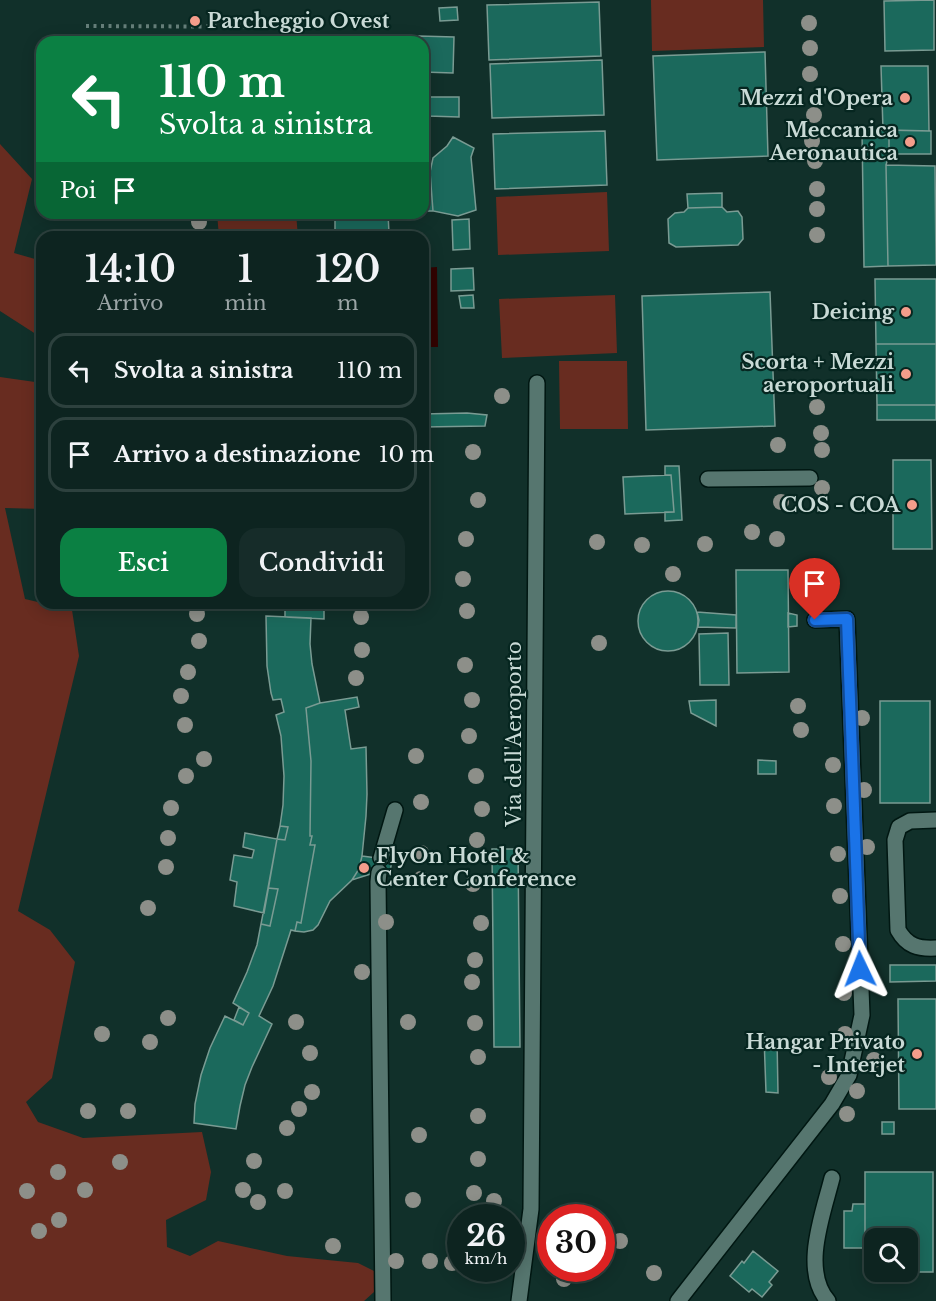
<!DOCTYPE html>
<html lang="it">
<style>
:root{--surface:#0d2420;--page:#162c29;--text:#f1f3f6;--muted:#9aa4a5;--line:#2d413e;--accent:#0b8043}
body{margin:0;font-family:"Libre Baskerville",serif;background:var(--page);color:var(--text);height:100vh;display:flex;flex-direction:column;font-size:22px;white-space:nowrap}
*{box-sizing:border-box;margin:0}
p{font-size:20px;color:var(--muted)}
.icon{flex:none;width:33px;height:33px;fill:none;stroke:currentColor;stroke-width:2;stroke-linecap:round;stroke-linejoin:round}
.map{position:relative;flex:1;overflow:hidden}
.side{position:absolute;left:36px;top:231px;width:393px;height:378px;display:flex;flex-direction:column;background:var(--surface);border-radius:18px;box-shadow:0 3px 15px #0003,0 0 0 2px var(--line)}
.side>*{flex:none}
.top-card{position:absolute;left:36px;top:36px;width:393px;height:183px;border-radius:18px;box-shadow:0 3px 15px #0003,0 0 0 2px var(--line);background:#0b8043;color:#fff;overflow:hidden}
.tools{position:absolute;left:864px;top:1228px;display:grid;gap:12px}
.tools a{display:grid;place-items:center;width:54px;height:54px;border-radius:12px;background:var(--surface);box-shadow:0 3px 15px #0003,0 0 0 2px var(--line);font-size:30px}
.speed{position:absolute;left:447px;top:1204px;display:flex;gap:12px;font-size:30px;font-weight:700;text-align:center}
.speed>*{display:grid;place-content:center;width:78px;height:78px;border-radius:50%;background:var(--surface);box-shadow:0 3px 15px #0003,0 0 0 2px var(--line);line-height:1}
.speed small{font-size:15px;font-weight:400}
.speed .limit{border:9px solid #d22;background:#fff;color:#111}
.pin{position:absolute;display:grid;place-items:center;width:51px;height:51px;color:#fff;margin:-62px -26px;border-radius:50% 50% 50% 0;rotate:-45deg;box-shadow:0 0 6px #0007}
.pin .icon{rotate:45deg}
.me{position:absolute;width:66px;margin:-33px;rotate:358deg;stroke-linejoin:round;filter:drop-shadow(0 0 4px #0008)}
.turn{display:flex;align-items:center;gap:21px;height:126px;padding:0 24px;font-size:27px}
.turn .icon{width:78px;height:78px;stroke-width:2.5}
.turn b{display:block;font-size:42px;line-height:51px}
.then{display:flex;align-items:center;height:57px;padding:0 24px;background:#0003;gap:12px;font-size:22px}
.eta{display:flex;justify-content:space-evenly;align-items:center;height:102px;text-align:center}
.eta b{font-size:36px;font-weight:600;line-height:42px}
.action{display:flex;gap:12px;margin-top:auto;padding:12px 24px}
.action a{flex:1;height:69px;border-radius:18px;background:var(--accent);color:#fff;font-size:24px;font-weight:600;line-height:69px;text-align:center}
.action a+a{background:var(--page);color:var(--text)}
ul{padding:0;list-style:none}
li{display:flex;align-items:center;gap:18px;height:75px;margin:0 12px 9px;padding:0 12px;border:3px solid var(--line);border-radius:18px}
li div{flex:1}
li b{display:block;font-size:22px}
li em{font-style:normal}
.map>svg:first-child{display:block}
.green{fill:#682c20}
.water{fill:#320300}
.building{fill:#1b695c;stroke:#7a9b93;stroke-width:1.5;fill-rule:evenodd}
.lines{fill:none;stroke-linecap:round;stroke-linejoin:round}
.minor-casing{stroke:#001712;stroke-width:18}
.path{stroke:#657e79;stroke-width:4;stroke-dasharray:3 4.5;stroke-linecap:butt}
.minor{stroke:#56766f;stroke-width:15}
.tree{fill:#8d8f89}
.route-casing{stroke:#114b97;stroke-width:15}
.route{stroke:#1a73e8;stroke-width:10}
.poi-dot{fill:#f49d8b;stroke:#062620;stroke-width:2}
.labels{text-anchor:middle;stroke-width:4.5;stroke-linejoin:round;paint-order:stroke}
.poi-label{font-size:20px;font-weight:bold;fill:#c9dad6;stroke:#062620;text-anchor:end}
.street-label{font-size:20px;fill:#c9dad6;stroke:#062620}
</style>
<div class="map">
<svg width="936" height="1301" viewBox="0 0 936 1301">
<rect width="100%" height="100%" fill="#11302a"/>
<path class="green" d="M 651,0 L 763,0 L 764,47 L 652,51 Z
M 0,144 L 32,179 L 14,253 L 42,261 L 42,338 L 0,311 Z
M 607,192 L 609,251 L 498,255 L 496,197 Z
M 217,213 L 296,213 L 298,237 L 219,237 Z
M 615,295 L 617,353 L 502,358 L 499,299 Z
M 559,361 L 627,361 L 628,429 L 560,429 Z
M 0,377 L 42,383 L 42,509 L 5,508 L 25,599 L 72,610 L 79,656 L 18,911 L 50,930 L 75,962 L 52,1078 L 26,1102 L 38,1122 L 83,1138 L 202,1132 L 211,1172 L 206,1200 L 166,1220 L 167,1247 L 190,1256 L 218,1241 L 287,1256 L 358,1263 L 374,1271 L 374,1292 L 364,1301 L 0,1301 Z"/>
<path class="water" d="M 437,267 L 438,347 L 423,347 L 423,268 Z"/>
<path class="building" d="M 934,0 L 934,50 L 885,51 L 884,1 Z
M 599,2 L 601,56 L 489,60 L 487,5 Z
M 457,7 L 458,20 L 440,21 L 439,8 Z
M 419,36 L 454,37 L 453,73 L 423,72 L 423,42 L 419,42 Z
M 765,52 L 768,156 L 657,160 L 653,56 Z
M 602,60 L 604,115 L 492,118 L 490,64 Z
M 881,66 L 928,66 L 929,131 L 883,130 Z
M 428,97 L 459,97 L 459,117 L 428,116 Z
M 889,130 L 889,154 L 886,165 L 888,266 L 864,267 L 862,131 Z
M 889,130 L 931,131 L 931,154 L 889,154 Z
M 605,131 L 607,185 L 495,189 L 493,134 Z
M 453,137 L 474,148 L 471,157 L 476,210 L 458,216 L 433,211 L 430,172 L 433,158 L 447,146 Z
M 886,165 L 935,166 L 936,265 L 888,266 Z
M 423,172 L 430,172 L 433,211 L 423,211 Z
M 722,193 L 722,207 L 688,208 L 687,194 Z
M 722,207 L 727,212 L 738,211 L 742,217 L 743,239 L 738,245 L 676,247 L 669,243 L 668,219 L 675,213 L 684,212 L 688,208 Z
M 335,213 L 388,213 L 389,233 L 350,233 L 351,237 L 335,237 Z
M 469,219 L 470,249 L 453,250 L 452,220 Z
M 473,268 L 474,290 L 451,291 L 451,269 Z
M 875,279 L 936,279 L 936,344 L 876,344 Z
M 770,292 L 775,426 L 646,430 L 642,296 Z
M 473,295 L 474,308 L 461,308 L 459,296 Z
M 876,344 L 936,344 L 936,405 L 877,405 Z
M 877,405 L 936,405 L 936,420 L 877,420 Z
M 467,413 L 487,415 L 485,426 L 423,427 L 423,414 Z
M 893,460 L 931,460 L 932,549 L 893,549 Z
M 665,466 L 679,466 L 682,520 L 665,521 L 665,512 L 674,512 L 671,475 L 665,475 Z
M 671,475 L 674,512 L 625,514 L 623,477 Z
M 736,570 L 788,570 L 789,672 L 737,673 Z
M638 621a30 30 0 1 1 60 0a30 30 0 1 1-60 0Z
M 285,603 L 324,603 L 324,619 L 285,617 Z
M 697,612 L 736,615 L 736,628 L 698,627 L 699,620 Z
M 788,613 L 797,615 L 797,626 L 788,627 Z
M 266,616 L 311,618 L 310,644 L 312,664 L 320,703 L 306,708 L 311,761 L 310,836 L 312,836 L 310,845 L 315,845 L 301,923 L 297,922 L 295,931 L 291,930 L 273,986 L 259,1016 L 272,1024 L 252,1067 L 245,1085 L 240,1106 L 236,1129 L 194,1123 L 195,1104 L 201,1075 L 210,1048 L 225,1016 L 243,1025 L 249,1013 L 233,1003 L 247,972 L 257,945 L 261,924 L 270,926 L 278,889 L 268,888 L 277,839 L 285,840 L 288,827 L 280,826 L 283,805 L 284,776 L 281,736 L 276,715 L 284,712 L 281,699 L 273,700 L 271,693 L 267,666 Z
M 728,633 L 729,685 L 700,685 L 699,634 Z
M 357,697 L 359,707 L 345,710 L 351,749 L 366,747 L 367,794 L 366,816 L 362,856 L 359,869 L 352,880 L 330,901 L 318,925 L 313,930 L 304,932 L 295,931 L 297,922 L 301,923 L 315,845 L 310,845 L 312,836 L 310,836 L 311,761 L 306,708 L 320,703 Z
M 716,700 L 716,726 L 691,713 L 689,701 Z
M 880,701 L 930,701 L 930,803 L 880,803 Z
M 758,760 L 776,761 L 776,774 L 758,774 Z
M 280,826 L 288,827 L 285,840 L 277,839 Z
M 245,833 L 277,839 L 264,913 L 234,906 L 237,882 L 230,880 L 234,855 L 252,858 L 254,850 L 243,847 Z
M 492,849 L 518,849 L 520,1047 L 494,1047 Z
M 362,856 L 392,860 L 390,872 L 377,872 L 352,880 L 359,869 Z
M 268,888 L 278,889 L 270,926 L 261,924 Z
M 890,965 L 936,965 L 936,981 L 890,982 Z
M 898,999 L 936,999 L 936,1109 L 899,1109 Z
M 239,1007 L 249,1013 L 243,1025 L 234,1020 Z
M 764,1037 L 777,1038 L 778,1093 L 766,1092 Z
M 882,1122 L 894,1122 L 894,1134 L 882,1134 Z
M 865,1172 L 933,1172 L 933,1272 L 865,1272 ZM 874,1239 L 908,1239 L 908,1272 L 874,1272 Z
M 853,1204 L 865,1204 L 865,1248 L 844,1248 L 844,1211 L 852,1211 Z
M 753,1251 L 778,1271 L 769,1282 L 772,1285 L 762,1297 L 752,1289 L 749,1292 L 730,1276 L 742,1261 L 744,1263 Z"/>
<g class="lines">
<g class="minor-casing">
<path id="minor" d="M 708,479 L 810,478
M 936,820 L 910,821 L 899,827 L 895,840 L 898,930 C 907,946 918,949 936,948
M 381,858 L 395,810
M 379,872 L 378,882 L 383,1301
M 519,1301 L 531,1209 L 537,383
M 678,1301 L 832,1104 L 849,1075 L 862,1015 L 847,619 L 815,620
M 828,1301 C 801,1270 823,1214 832,1178"/>
</g>
<path class="path" d="M 86,26 L 310,27"/>
<use href="#minor" class="minor"/>
</g>
<g class="tree">
<circle cx="809" cy="23" r="8"/>
<circle cx="810" cy="48" r="8"/>
<circle cx="810" cy="74" r="8"/>
<circle cx="814" cy="115" r="8"/>
<circle cx="812" cy="141" r="8"/>
<circle cx="815" cy="161" r="8"/>
<circle cx="817" cy="189" r="8"/>
<circle cx="817" cy="209" r="8"/>
<circle cx="199" cy="222" r="8"/>
<circle cx="817" cy="235" r="8"/>
<circle cx="502" cy="396" r="8"/>
<circle cx="817" cy="407" r="8"/>
<circle cx="821" cy="433" r="8"/>
<circle cx="778" cy="445" r="8"/>
<circle cx="822" cy="450" r="8"/>
<circle cx="473" cy="452" r="8"/>
<circle cx="822" cy="488" r="8"/>
<circle cx="478" cy="500" r="8"/>
<circle cx="781" cy="502" r="8"/>
<circle cx="752" cy="532" r="8"/>
<circle cx="466" cy="539" r="8"/>
<circle cx="777" cy="539" r="8"/>
<circle cx="597" cy="542" r="8"/>
<circle cx="705" cy="544" r="8"/>
<circle cx="642" cy="545" r="8"/>
<circle cx="673" cy="574" r="8"/>
<circle cx="463" cy="579" r="8"/>
<circle cx="467" cy="611" r="8"/>
<circle cx="197" cy="614" r="8"/>
<circle cx="361" cy="617" r="8"/>
<circle cx="199" cy="641" r="8"/>
<circle cx="599" cy="643" r="8"/>
<circle cx="362" cy="650" r="8"/>
<circle cx="465" cy="665" r="8"/>
<circle cx="188" cy="672" r="8"/>
<circle cx="356" cy="678" r="8"/>
<circle cx="181" cy="696" r="8"/>
<circle cx="472" cy="700" r="8"/>
<circle cx="798" cy="706" r="8"/>
<circle cx="862" cy="718" r="8"/>
<circle cx="185" cy="725" r="8"/>
<circle cx="801" cy="730" r="8"/>
<circle cx="469" cy="736" r="8"/>
<circle cx="416" cy="756" r="8"/>
<circle cx="204" cy="759" r="8"/>
<circle cx="833" cy="765" r="8"/>
<circle cx="186" cy="776" r="8"/>
<circle cx="476" cy="776" r="8"/>
<circle cx="864" cy="790" r="8"/>
<circle cx="421" cy="802" r="8"/>
<circle cx="834" cy="806" r="8"/>
<circle cx="171" cy="808" r="8"/>
<circle cx="482" cy="809" r="8"/>
<circle cx="168" cy="838" r="8"/>
<circle cx="477" cy="840" r="8"/>
<circle cx="867" cy="847" r="8"/>
<circle cx="421" cy="853" r="8"/>
<circle cx="838" cy="854" r="8"/>
<circle cx="166" cy="867" r="8"/>
<circle cx="421" cy="879" r="8"/>
<circle cx="473" cy="884" r="8"/>
<circle cx="840" cy="896" r="8"/>
<circle cx="148" cy="908" r="8"/>
<circle cx="386" cy="922" r="8"/>
<circle cx="481" cy="923" r="8"/>
<circle cx="843" cy="944" r="8"/>
<circle cx="475" cy="960" r="8"/>
<circle cx="362" cy="972" r="8"/>
<circle cx="472" cy="982" r="8"/>
<circle cx="844" cy="993" r="8"/>
<circle cx="168" cy="1018" r="8"/>
<circle cx="296" cy="1022" r="8"/>
<circle cx="408" cy="1022" r="8"/>
<circle cx="475" cy="1023" r="8"/>
<circle cx="102" cy="1034" r="8"/>
<circle cx="845" cy="1034" r="8"/>
<circle cx="150" cy="1042" r="8"/>
<circle cx="310" cy="1053" r="8"/>
<circle cx="478" cy="1057" r="8"/>
<circle cx="874" cy="1060" r="8"/>
<circle cx="829" cy="1077" r="8"/>
<circle cx="857" cy="1091" r="8"/>
<circle cx="312" cy="1092" r="8"/>
<circle cx="299" cy="1109" r="8"/>
<circle cx="88" cy="1111" r="8"/>
<circle cx="128" cy="1111" r="8"/>
<circle cx="847" cy="1114" r="8"/>
<circle cx="478" cy="1116" r="8"/>
<circle cx="287" cy="1128" r="8"/>
<circle cx="419" cy="1135" r="8"/>
<circle cx="478" cy="1159" r="8"/>
<circle cx="254" cy="1161" r="8"/>
<circle cx="120" cy="1162" r="8"/>
<circle cx="58" cy="1172" r="8"/>
<circle cx="85" cy="1190" r="8"/>
<circle cx="243" cy="1190" r="8"/>
<circle cx="27" cy="1191" r="8"/>
<circle cx="285" cy="1191" r="8"/>
<circle cx="474" cy="1193" r="8"/>
<circle cx="413" cy="1200" r="8"/>
<circle cx="494" cy="1201" r="8"/>
<circle cx="258" cy="1202" r="8"/>
<circle cx="59" cy="1220" r="8"/>
<circle cx="39" cy="1231" r="8"/>
<circle cx="620" cy="1241" r="8"/>
<circle cx="333" cy="1246" r="8"/>
<circle cx="396" cy="1261" r="8"/>
<circle cx="430" cy="1261" r="8"/>
<circle cx="452" cy="1263" r="8"/>
<circle cx="654" cy="1273" r="8"/>
<circle cx="564" cy="1279" r="8"/>
</g>
<g class="lines">
<g class="route-casing">
<path id="route" d="M 815,620 L 847,619 L 860,969"/>
</g>
<use href="#route" class="route"/>
</g>
<g class="poi-dot">
<circle cx="195" cy="21" r="6"/>
<circle cx="905" cy="98" r="6"/>
<circle cx="910" cy="142" r="6"/>
<circle cx="906" cy="312" r="6"/>
<circle cx="906" cy="374" r="6"/>
<circle cx="912" cy="505" r="6"/>
<circle cx="364" cy="868" r="6"/>
<circle cx="917" cy="1054" r="6"/>
</g>
<g class="labels">
<g class="poi-label">
<text x="207" y="28" text-anchor="start">Parcheggio Ovest</text>
<text x="893" y="105">Mezzi d'Opera</text>
<text x="898" y="137">Meccanica<tspan x="898" dy="23">Aeronautica</tspan></text>
<text x="894" y="319">Deicing</text>
<text x="894" y="369">Scorta + Mezzi<tspan x="894" dy="23">aeroportuali</tspan></text>
<text x="900" y="512">COS - COA</text>
<text x="376" y="863" text-anchor="start">FlyOn Hotel &amp;<tspan x="376" dy="23">Center Conference</tspan></text>
<text x="905" y="1049">Hangar Privato<tspan x="905" dy="23">- Interjet</tspan></text>
</g>
<g class="street-label">
<text transform="translate(514 734) rotate(-90)" y="7">Via dell'Aeroporto</text>
</g>
</g>
</svg>
<div class="tools">
<a><svg class="icon" aria-label="search" viewBox="0 0 24 24"><circle cx="10" cy="10" r="6"/><path d="M15 15l6 6"/></svg></a>
</div>
<div class="speed"><div>26<small>km/h</small></div><div class="limit">30</div></div>
<div class="pin" style="left:815px;top:620px;background:#d93025"><svg class="icon" aria-label="arrive" viewBox="0 0 24 24"><path d="M6 21V4h12l-3 4 3 4H6"/></svg></div>
<svg class="me" style="left:860px;top:969px" viewBox="-20 -20 40 40"><path d="M0-17L14 15 0 8-14 15z" fill="#1a73e8" stroke="#fff" stroke-width="4"/></svg>
<div class="top-card">
<div class="turn"><svg class="icon" aria-label="left" viewBox="0 0 24 24"><path d="M17 20v-9H6M10 6l-5 5 5 5"/></svg><div><b>110 m</b>Svolta a sinistra</div></div>
<div class="then">Poi<svg class="icon" aria-label="arrive" viewBox="0 0 24 24"><path d="M6 21V4h12l-3 4 3 4H6"/></svg></div>
</div>
<section class="side">
<div class="eta">
<div><b>14:10</b><p>Arrivo</p></div>
<div><b>1</b><p>min</p></div>
<div><b>120</b><p>m</p></div>
</div>
<ul>
<li><svg class="icon" aria-label="left" viewBox="0 0 24 24"><path d="M17 20v-9H6M10 6l-5 5 5 5"/></svg><div><b>Svolta a sinistra</b></div><em>110 m</em></li>
<li><svg class="icon" aria-label="arrive" viewBox="0 0 24 24"><path d="M6 21V4h12l-3 4 3 4H6"/></svg><div><b>Arrivo a destinazione</b></div><em>10 m</em></li>
</ul>
<div class="action"><a>Esci</a><a>Condividi</a></div>
</section>
</div>
